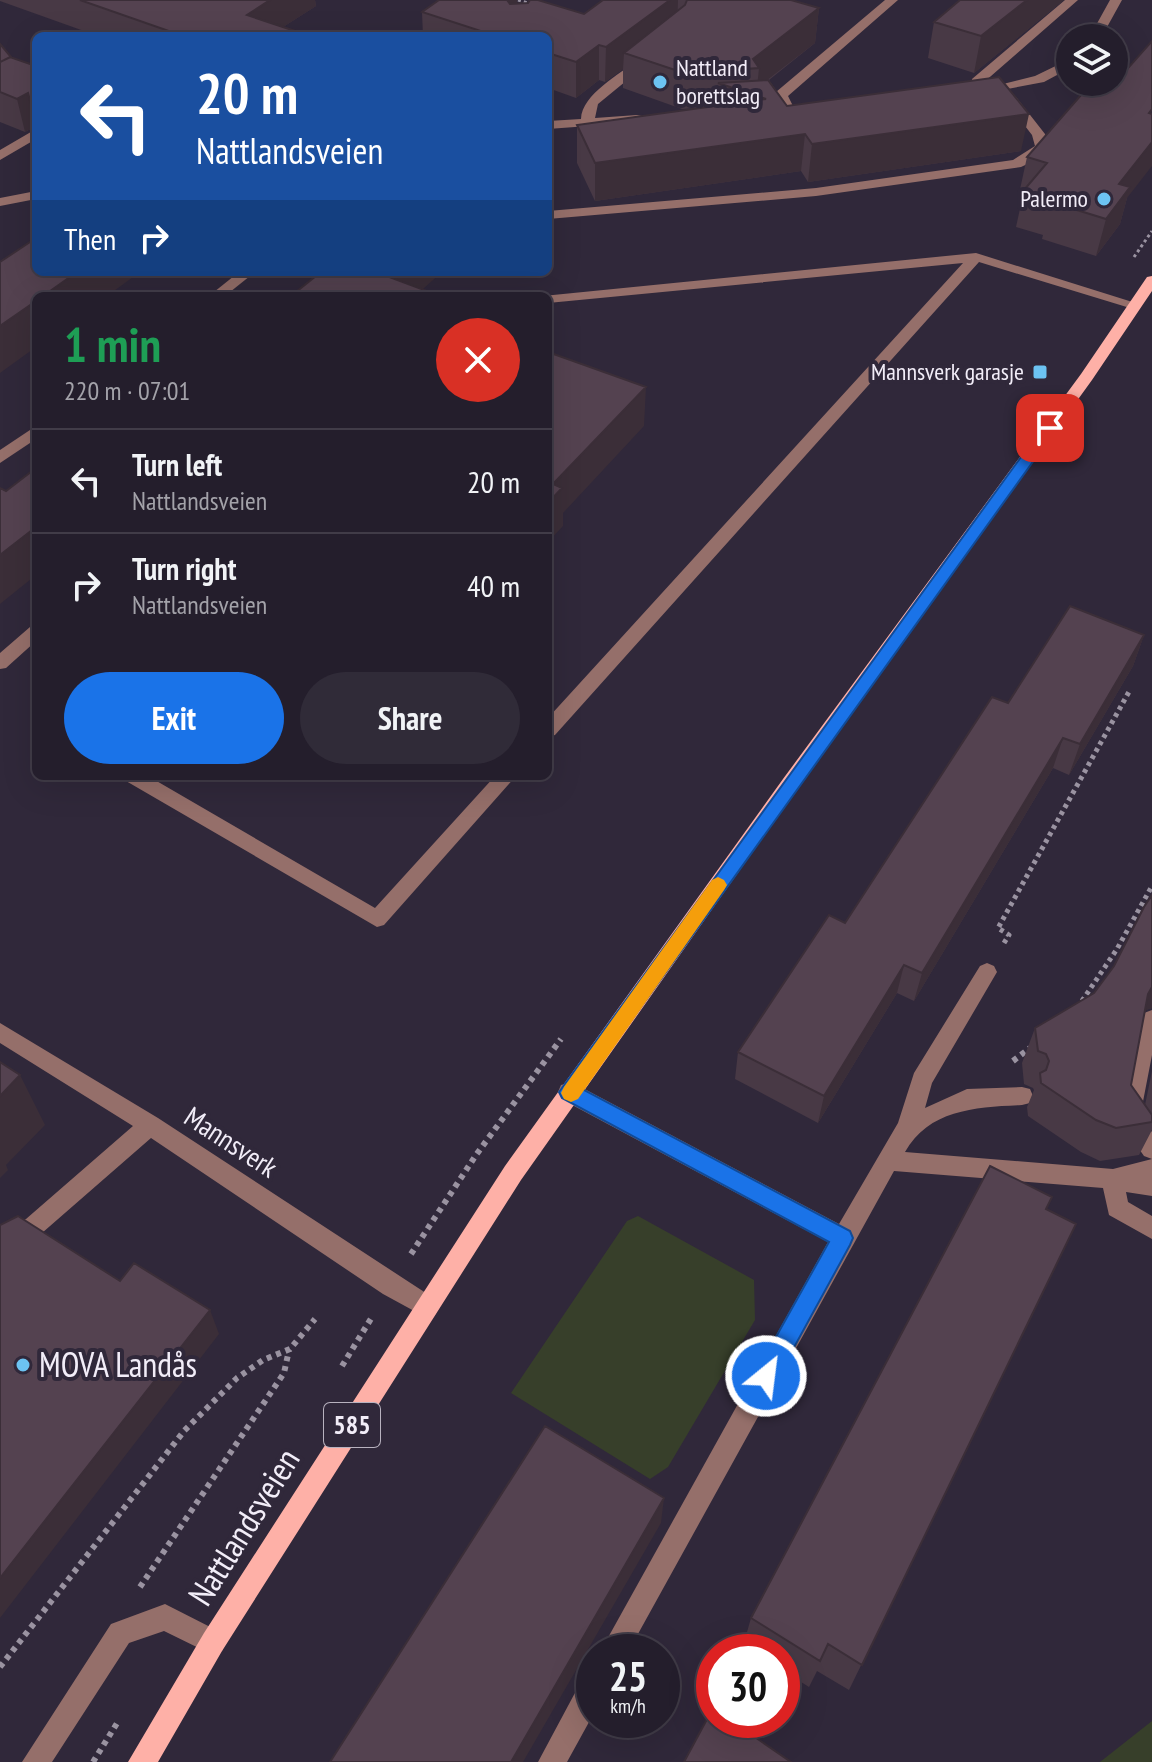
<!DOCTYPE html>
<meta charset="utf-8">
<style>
:root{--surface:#241e2c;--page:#302b38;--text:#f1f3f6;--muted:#a3a2a9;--line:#413c48;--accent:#1a73e8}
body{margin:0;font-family:"PT Sans Narrow",sans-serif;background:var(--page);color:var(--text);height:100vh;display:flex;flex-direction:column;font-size:30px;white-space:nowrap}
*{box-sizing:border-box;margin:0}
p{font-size:26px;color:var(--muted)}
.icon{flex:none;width:44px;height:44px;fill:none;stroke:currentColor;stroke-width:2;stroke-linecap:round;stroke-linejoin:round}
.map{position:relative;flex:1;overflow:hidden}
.side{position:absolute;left:32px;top:292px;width:520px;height:488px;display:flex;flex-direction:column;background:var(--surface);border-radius:12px;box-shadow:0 8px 32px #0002,0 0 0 2px var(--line)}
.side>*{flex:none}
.hud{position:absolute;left:32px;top:32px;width:520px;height:244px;border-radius:12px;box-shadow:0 8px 32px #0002,0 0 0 2px var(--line);background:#1a4fa0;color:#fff;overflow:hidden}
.tools{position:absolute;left:1056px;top:24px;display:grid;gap:16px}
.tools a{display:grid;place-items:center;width:72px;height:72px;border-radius:50%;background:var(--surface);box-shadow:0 8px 32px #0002,0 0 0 2px var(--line);font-size:40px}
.speed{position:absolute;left:576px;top:1634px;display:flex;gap:16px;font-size:40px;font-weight:700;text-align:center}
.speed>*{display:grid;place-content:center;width:104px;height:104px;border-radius:50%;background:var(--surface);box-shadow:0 8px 32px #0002,0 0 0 2px var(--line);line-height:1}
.speed small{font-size:20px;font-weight:400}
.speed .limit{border:12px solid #d22;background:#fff;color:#111}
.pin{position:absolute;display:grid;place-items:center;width:68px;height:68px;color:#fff;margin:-34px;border-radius:16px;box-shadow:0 4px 12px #0006}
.me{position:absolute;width:88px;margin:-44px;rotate:29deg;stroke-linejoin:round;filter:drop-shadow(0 0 6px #0008)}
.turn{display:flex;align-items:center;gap:28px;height:168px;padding:0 32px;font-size:36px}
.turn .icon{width:104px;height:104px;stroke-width:2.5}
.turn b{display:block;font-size:56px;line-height:68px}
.then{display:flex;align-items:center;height:76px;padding:0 32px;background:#0003;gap:16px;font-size:30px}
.round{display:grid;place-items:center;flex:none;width:84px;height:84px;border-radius:42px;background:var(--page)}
.overview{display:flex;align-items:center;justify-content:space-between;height:136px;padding:0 32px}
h1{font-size:48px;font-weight:700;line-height:60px;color:#1e9e55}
.cta{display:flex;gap:16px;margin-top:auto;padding:16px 32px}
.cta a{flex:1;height:92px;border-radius:48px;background:var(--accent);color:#fff;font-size:32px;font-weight:700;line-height:92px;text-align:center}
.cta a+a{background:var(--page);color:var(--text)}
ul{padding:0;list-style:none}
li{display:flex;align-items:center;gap:24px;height:104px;padding:0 32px;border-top:2px solid var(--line)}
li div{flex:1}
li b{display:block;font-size:30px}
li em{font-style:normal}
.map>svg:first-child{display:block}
.green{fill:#373f2a}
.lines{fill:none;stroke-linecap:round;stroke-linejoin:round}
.path-far2{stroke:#9a93a1;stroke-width:3;stroke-dasharray:3 3;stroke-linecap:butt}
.path-far1{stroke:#9a93a1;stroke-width:5;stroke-dasharray:4 4;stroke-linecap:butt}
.path{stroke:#9a93a1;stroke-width:6;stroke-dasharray:5 5;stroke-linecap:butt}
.minor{fill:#956f6a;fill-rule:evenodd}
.major{fill:#feb0a7;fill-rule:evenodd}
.wall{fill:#483945}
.shaded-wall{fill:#3b2e38}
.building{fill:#544250;stroke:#3b2e38;stroke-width:2}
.route{fill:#1a73e8;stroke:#114b97;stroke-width:2}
.slow{fill:#f59e0b}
.poi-dot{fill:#6cc3f2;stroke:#30283a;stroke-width:3}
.labels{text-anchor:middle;stroke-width:8;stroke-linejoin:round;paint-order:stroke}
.far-poi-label{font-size:24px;fill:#f2edf8;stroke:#30283a;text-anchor:end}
.shield{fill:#30283a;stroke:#b8b2bf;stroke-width:2}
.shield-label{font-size:26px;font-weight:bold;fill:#f2edf8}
.street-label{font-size:28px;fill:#f2edf8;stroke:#30283a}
.near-poi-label{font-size:34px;fill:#f2edf8;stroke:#30283a;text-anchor:start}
.near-street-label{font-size:34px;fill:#f2edf8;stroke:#30283a}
</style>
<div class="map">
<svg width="1152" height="1762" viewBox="0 0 1152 1762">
<rect width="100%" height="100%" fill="#30283a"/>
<path class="green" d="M 638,1216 L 754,1280 L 755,1320 L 668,1467 L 650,1479 L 511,1393 L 627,1221 Z
M 1152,1721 L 1152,1762 L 1100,1762 Z"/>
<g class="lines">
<path class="path-far2" d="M 518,0 L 528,3 L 525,7
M 1134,257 L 1152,231"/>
<path class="path-far1" d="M 1004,943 L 1009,935 L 998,928 L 1130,690
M 1082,1001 L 1117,949 L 1152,886"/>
<path class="path" d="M 1013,1061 L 1030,1048
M 411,1254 L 476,1155 L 561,1039
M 342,1366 L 372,1317
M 140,1587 L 284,1373 L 289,1350
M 0,1667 L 184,1431 L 237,1378 L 263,1360 L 290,1349 L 315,1319
M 93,1762 L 119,1720"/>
<path class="minor" d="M 885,0 L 898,0 L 788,96 L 794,108 L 782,111 L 775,95 L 776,92 Z
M 1065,0 L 1078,0 L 983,83 L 983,89 L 1035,76 L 1070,59 L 1070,68 L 1044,82 L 971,96 L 972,79 Z
M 1110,0 L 1122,0 L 1101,38 L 1089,38 Z
M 638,60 L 648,63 L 598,104 L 595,118 L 637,115 L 642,116 L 642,122 L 548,129 L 548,121 L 581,119 C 582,94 620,74 638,60 Z
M 1011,96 L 1016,97 L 1045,134 L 1049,147 L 1036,160 L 1021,167 L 816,196 L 548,219 L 548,211 L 816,188 L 1013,160 L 1035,146 L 1032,135 L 1005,100 Z
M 36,129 L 36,139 L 0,160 L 0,150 Z
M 36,191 L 36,199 L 0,206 L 0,198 Z
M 976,253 L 1142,305 L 1135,309 L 1130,308 L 979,262 L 555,735 L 548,737 L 548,718 L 963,263 L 548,303 L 548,296 L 543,296 Z
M 239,272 L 255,272 L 225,296 L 209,296 Z
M 36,426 L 36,439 L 0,463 L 0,450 Z
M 36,625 L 36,641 L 6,668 L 0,669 L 0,653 L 30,627 Z
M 123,776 L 148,776 L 375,908 L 495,776 L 516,776 L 384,925 L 377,927 L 126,781 Z
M 987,963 L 994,966 L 997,972 L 932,1083 L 925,1108 L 967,1089 L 1022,1087 L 1030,1089 L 1033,1096 L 1030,1103 L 1022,1105 C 977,1107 929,1109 905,1152 L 1113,1169 L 1152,1159 L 1152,1196 L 1126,1192 L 1128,1202 L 1152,1216 L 1152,1239 L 1109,1215 L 1103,1188 L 894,1171 L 628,1652 L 600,1652 L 828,1242 L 561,1099 L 558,1092 L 561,1085 L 569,1083 L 577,1085 L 839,1224 L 898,1123 L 914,1073 L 980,966 Z
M 1152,1010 L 1152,1055 L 1140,1117 L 1152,1132 L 1152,1159 L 1144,1156 L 1118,1119 L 1135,1030 L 1144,1013 Z
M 0,1023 L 158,1118 L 435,1299 L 439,1307 L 435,1315 L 427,1318 L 383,1294 L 151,1138 L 42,1233 L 0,1255 L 0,1232 L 26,1219 L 133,1126 L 0,1043 Z
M 165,1604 L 222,1633 L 226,1642 L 222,1651 L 213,1655 L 164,1631 L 129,1643 L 52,1762 L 22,1762 L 111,1624 Z
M 594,1672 L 594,1713 L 567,1762 L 538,1762 L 584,1676 Z"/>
<path class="major" d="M 1152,276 L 1152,291 L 1092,380 L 797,789 L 521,1180 L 222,1651 L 158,1762 L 128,1762 L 204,1633 L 505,1166 L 783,779 L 1081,374 L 1147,277 Z"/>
</g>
<path class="wall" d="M 0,0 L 315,0 L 316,6 L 283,27 L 310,36 L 98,36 L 0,1 Z
M 439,0 L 517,0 L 517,3 L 584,14 L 603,0 L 791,0 L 819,8 L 815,43 L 769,80 L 787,106 L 1021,151 L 808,182 L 801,171 L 595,201 L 577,163 L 577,125 L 713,107 L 682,109 L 623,88 L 623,69 L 605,82 L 599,80 L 576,98 L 548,88 L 548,36 L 423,36 L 422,12 Z
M 1064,0 L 974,73 L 928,58 L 934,22 Z
M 0,44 L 11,57 L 36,66 L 36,126 L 25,132 L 0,122 Z
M 1088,87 L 1127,198 L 1120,224 L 1096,256 L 1042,239 L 1043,235 L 1016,227 L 1023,195 L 1019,194 L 1027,157 Z
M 1144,635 L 1133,666 L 1069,775 L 1053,768 L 914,1001 L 897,993 L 818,1123 L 735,1079 L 738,1052 L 845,923 L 1008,703 Z
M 1152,895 L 1152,1008 L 1145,1010 L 1131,1085 L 1145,1105 L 1152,1071 L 1152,1130 L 1139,1155 L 1100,1161 L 1081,1152 L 1028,1116 L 1027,1107 L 1034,1090 L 1033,1088 L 1024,1084 L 1022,1063 L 1035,1028 L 1094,993 L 1114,966 Z
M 1046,1209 L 1076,1224 L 849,1690 L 817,1671 L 809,1687 L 782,1670 L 782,1652 L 753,1652 L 743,1646 L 751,1618 Z"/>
<path class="shaded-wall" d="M 270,0 L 315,0 L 316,6 L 269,36 L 247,15 Z
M 507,0 L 517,0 L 518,29 Z
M 670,0 L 678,0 L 677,29 L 624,53 L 623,69 L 605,82 L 606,47 Z
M 1027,0 L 1064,0 L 974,73 L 981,36 Z
M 819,8 L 815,43 L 757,88 L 759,68 L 753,59 Z
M 599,45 L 599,80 L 576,98 L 576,62 Z
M 28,93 L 36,126 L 25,132 L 17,99 Z
M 1029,114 L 1021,151 L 808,182 L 812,144 Z
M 805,134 L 801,171 L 595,201 L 595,163 Z
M 1152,142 L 1152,166 L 1127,198 L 1120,224 L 1096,256 L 1106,219 L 1119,184 Z
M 77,272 L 140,272 L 107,296 L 43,296 Z
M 395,272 L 442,272 L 415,296 L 389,277 Z
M 36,301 L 36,347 L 0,373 L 0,326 Z
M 646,387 L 644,426 L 563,513 L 563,526 L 548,542 L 548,503 L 553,484 Z
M 36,527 L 36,575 L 0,604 L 0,555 Z
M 1144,635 L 1133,666 L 1069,775 L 1080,744 Z
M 1063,738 L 1053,768 L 914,1001 L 922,973 Z
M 904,965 L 897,993 L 818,1123 L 824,1096 Z
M 1152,987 L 1152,1008 L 1141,1012 L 1132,1029 Z
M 20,1075 L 45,1125 L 6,1165 L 8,1170 L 0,1178 L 0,1096 Z
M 210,1310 L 219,1334 L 0,1618 L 0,1578 Z
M 664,1498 L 661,1523 L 523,1762 L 511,1762 Z"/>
<path class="building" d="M 80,0 L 270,0 L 247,15 L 310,36 L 183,36 Z
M 439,0 L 507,0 L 510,4 L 528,3 L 530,0 L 538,0 L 584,14 L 603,0 L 670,0 L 606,47 L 599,45 L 576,62 L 548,53 L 548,36 L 496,36 L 422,12 Z
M 687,0 L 791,0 L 819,8 L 753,59 L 759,68 L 684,73 L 624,53 L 685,5 Z
M 960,0 L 1027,0 L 981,36 L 934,22 Z
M 1152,41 L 1152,109 L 1149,113 L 1152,114 L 1152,142 L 1119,184 L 1130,187 L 1106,219 L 1051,202 L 1054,199 L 1024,190 L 1047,163 L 1027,157 L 1088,87 L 1107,92 Z
M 0,44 L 11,57 L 0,62 Z
M 10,57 L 36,66 L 36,106 L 31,104 L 28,93 L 17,99 L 0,92 L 0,62 Z
M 999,77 L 1029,114 L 812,144 L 805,134 L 595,163 L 577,125 L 766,99 L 718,83 L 768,80 L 787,106 Z
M 36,238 L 36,272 L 77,272 L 43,296 L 36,296 L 36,301 L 0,326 L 0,262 Z
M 321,272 L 395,272 L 389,277 L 435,294 L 434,296 L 291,296 Z
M 548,352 L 646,387 L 553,484 L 562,488 L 548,503 Z
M 36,468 L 36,527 L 0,555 L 0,488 L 6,491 Z
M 1070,606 L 1144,635 L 1080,744 L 1063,738 L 922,973 L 904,965 L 824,1096 L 738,1052 L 829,915 L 845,923 L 992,697 L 1008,703 Z
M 1152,895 L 1152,987 L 1148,994 L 1131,1085 L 1152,1115 L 1152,1122 L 1116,1128 L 1096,1120 L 1041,1083 L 1040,1073 L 1046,1070 L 1049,1061 L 1046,1054 L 1038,1051 L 1035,1028 L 1094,993 L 1114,966 L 1144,907 Z
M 0,1062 L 20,1075 L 0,1096 Z
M 990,1166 L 1052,1197 L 1046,1209 L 1076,1224 L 862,1665 L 828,1644 L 820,1661 L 751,1618 Z
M 18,1216 L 120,1281 L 134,1263 L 210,1310 L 0,1578 L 0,1225 Z
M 545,1426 L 664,1498 L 511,1762 L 330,1762 Z
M 713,1708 L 714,1720 L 730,1720 L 791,1762 L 684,1762 Z"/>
<path class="route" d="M 1050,423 L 1057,428 L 1055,431 L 582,1089 L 850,1231 L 853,1238 L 850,1245 L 774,1384 L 766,1387 L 758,1384 L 755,1376 L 758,1369 L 829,1242 L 562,1098 L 559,1092 L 1045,424 Z"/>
<path class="slow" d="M 718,877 L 724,880 L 727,885 L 724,890 L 578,1099 L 571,1102 L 564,1099 L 561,1093 L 564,1087 L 712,880 Z"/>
<g class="poi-dot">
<circle cx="660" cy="82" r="8"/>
<circle cx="1104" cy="199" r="8"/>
<rect x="1032" y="364" width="16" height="16" rx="4"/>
<circle cx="23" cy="1365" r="8"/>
</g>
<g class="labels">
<g class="far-poi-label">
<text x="676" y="76" text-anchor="start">Nattland<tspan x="676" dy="28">borettslag</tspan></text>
<text x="1088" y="207">Palermo</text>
<text x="1024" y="380">Mannsverk garasje</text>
</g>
<rect class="shield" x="324" y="1403" width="56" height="44" rx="6"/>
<g class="shield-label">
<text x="352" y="1434">585</text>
</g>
<g class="street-label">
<text transform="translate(231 1142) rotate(33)" y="10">Mannsverk</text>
</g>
<g class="near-poi-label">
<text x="39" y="1377">MOVA Landås</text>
</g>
<g class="near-street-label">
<text transform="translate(244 1527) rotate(-58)" y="12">Nattlandsveien</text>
</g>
</g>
</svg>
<div class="tools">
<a><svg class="icon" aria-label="layers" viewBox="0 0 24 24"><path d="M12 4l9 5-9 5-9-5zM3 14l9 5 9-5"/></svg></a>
</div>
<div class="speed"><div>25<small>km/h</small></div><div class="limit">30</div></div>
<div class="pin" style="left:1050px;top:428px;background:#d93025"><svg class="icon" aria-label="arrive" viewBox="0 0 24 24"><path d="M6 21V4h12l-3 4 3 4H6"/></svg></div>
<svg class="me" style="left:766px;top:1376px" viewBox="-20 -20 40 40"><circle r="17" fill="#1a73e8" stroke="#fff" stroke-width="3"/><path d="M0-11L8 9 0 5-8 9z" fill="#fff"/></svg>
<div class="hud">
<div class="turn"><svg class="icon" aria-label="left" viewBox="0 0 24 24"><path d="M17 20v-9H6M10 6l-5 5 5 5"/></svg><div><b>20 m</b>Nattlandsveien</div></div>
<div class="then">Then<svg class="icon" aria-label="right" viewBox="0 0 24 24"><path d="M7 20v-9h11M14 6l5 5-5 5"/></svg></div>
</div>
<section class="side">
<div class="overview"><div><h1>1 min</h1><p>220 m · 07:01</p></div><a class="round" style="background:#d93025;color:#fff"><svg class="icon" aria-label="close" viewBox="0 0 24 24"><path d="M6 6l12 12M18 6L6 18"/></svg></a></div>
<ul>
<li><svg class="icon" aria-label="left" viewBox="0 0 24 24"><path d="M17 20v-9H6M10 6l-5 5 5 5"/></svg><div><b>Turn left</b><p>Nattlandsveien</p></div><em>20 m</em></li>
<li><svg class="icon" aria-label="right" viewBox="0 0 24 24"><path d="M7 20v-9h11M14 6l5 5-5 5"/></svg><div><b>Turn right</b><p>Nattlandsveien</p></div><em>40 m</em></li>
</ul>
<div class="cta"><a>Exit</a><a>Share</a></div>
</section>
</div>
